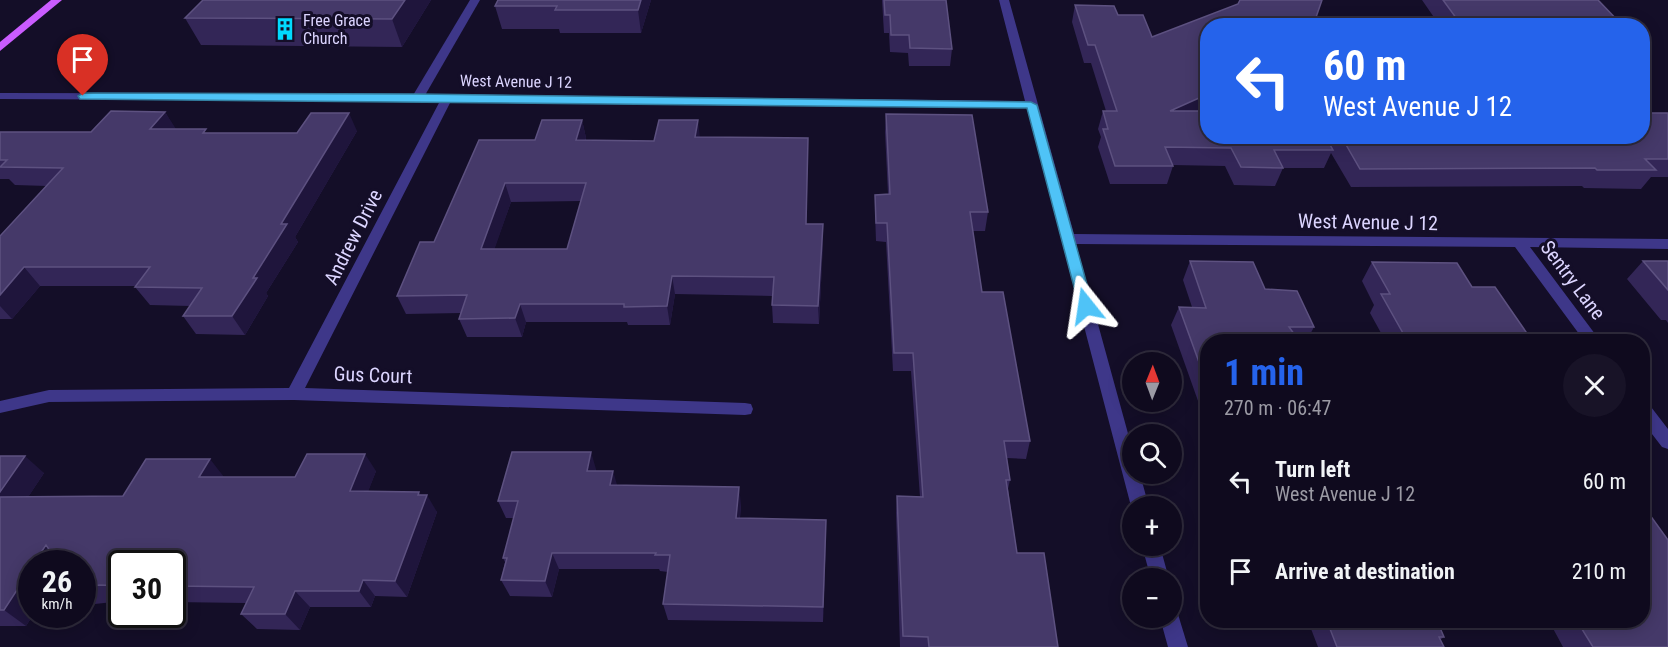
<!DOCTYPE html>
<meta charset="utf-8">
<style>
:root{--surface:#0f0a1e;--page:#181327;--text:#f1f3f6;--muted:#9b9aa4;--line:#2f2b3c;--accent:#2563eb}
body{margin:0;font-family:"Roboto Condensed",sans-serif;background:var(--page);color:var(--text);height:100vh;display:flex;flex-direction:column;font-size:22px;white-space:nowrap}
*{box-sizing:border-box;margin:0}
p{font-size:20px;color:var(--muted)}
.icon{flex:none;width:33px;height:33px;fill:none;stroke:currentColor;stroke-width:2;stroke-linecap:round;stroke-linejoin:round}
.map{position:relative;flex:1;overflow:hidden}
.details{position:absolute;left:1200px;top:334px;width:450px;height:294px;display:flex;flex-direction:column;background:var(--surface);border-radius:24px;box-shadow:0 3px 15px #0003,0 0 0 2px var(--line)}
.details>*{flex:none}
.hud{position:absolute;left:1200px;top:18px;width:450px;height:126px;border-radius:24px;box-shadow:0 3px 15px #0003,0 0 0 2px var(--line);background:#2563eb;color:#fff;overflow:hidden}
.needle{width:39px;rotate:1deg}
.tools{position:absolute;left:1122px;top:352px;display:grid;gap:12px}
.tools a{display:grid;place-items:center;width:60px;height:60px;border-radius:50%;background:var(--surface);box-shadow:0 3px 15px #0003,0 0 0 2px var(--line);font-size:30px}
.speed{position:absolute;left:18px;top:550px;display:flex;gap:12px;font-size:30px;font-weight:700;text-align:center}
.speed>*{display:grid;place-content:center;width:78px;height:78px;border-radius:50%;background:var(--surface);box-shadow:0 3px 15px #0003,0 0 0 2px var(--line);line-height:1}
.speed small{font-size:15px;font-weight:400}
.speed .limit{border:3px solid #111;border-radius:9px;background:#fff;color:#111}
.pin{position:absolute;display:grid;place-items:center;width:51px;height:51px;color:#fff;margin:-62px -26px;border-radius:50% 50% 50% 0;rotate:-45deg;box-shadow:0 0 6px #0007}
.pin .icon{rotate:45deg}
.me{position:absolute;width:66px;margin:-33px;rotate:345deg;stroke-linejoin:round;filter:drop-shadow(0 0 4px #0008)}
.turn{display:flex;align-items:center;gap:21px;height:126px;padding:0 24px;font-size:27px}
.turn .icon{width:78px;height:78px;stroke-width:2.5}
.turn b{display:block;font-size:42px;line-height:51px}
.round{display:grid;place-items:center;flex:none;width:63px;height:63px;border-radius:32px;background:var(--page)}
.headline{display:flex;align-items:center;justify-content:space-between;height:102px;padding:0 24px}
h1{font-size:36px;font-weight:700;line-height:45px;color:var(--accent)}
ul{padding:0;list-style:none}
li{display:flex;align-items:center;gap:18px;height:90px;padding:0 24px}
li div{flex:1}
li b{display:block;font-size:22px}
li em{font-style:normal}
.map>svg:first-child{display:block}
.lines{fill:none;stroke-linecap:round;stroke-linejoin:round}
.lane{fill:#3e3789;fill-rule:evenodd}
.street{fill:#3e3789;fill-rule:evenodd}
.primary{fill:#ca5cff;fill-rule:evenodd}
.wall{fill:#332657;fill-rule:evenodd}
.shaded-wall{fill:#1f153c}
.building{fill:#453969;stroke:#5d5180;stroke-width:1.5;fill-rule:evenodd}
.route{fill:#4fc3f7;stroke:#337fa1;stroke-width:1.5}
.labels{text-anchor:middle;stroke-width:6;stroke-linejoin:round;paint-order:stroke}
.far-poi-label{font-size:16px;fill:#dcd5ff;stroke:#140e28;text-anchor:start}
.far-street-label{font-size:16px;fill:#dcd5ff;stroke:#140e28}
.street-label{font-size:20px;fill:#dcd5ff;stroke:#140e28}
</style>
<div class="map">
<svg width="1668" height="647" viewBox="0 0 1668 647">
<rect width="100%" height="100%" fill="#140e28"/>
<g class="lines">
<path class="lane" d="M 470,0 L 480,0 L 424,97 L 422,99 L 414,99 L 412,97 Z"/>
<path class="street" d="M 999,0 L 1009,0 L 1074,234 L 1668,239 L 1668,249 L 1530,247 L 1601,342 L 1585,342 L 1515,247 L 1076,244 L 1132,448 L 1132,474 L 1140,474 L 1149,507 L 1132,507 L 1132,510 L 1027,108 L 451,101 L 305,388 L 745,403 L 751,404 L 753,409 L 751,414 L 745,415 L 294,400 L 49,402 L 0,413 L 0,401 L 49,390 L 289,388 L 440,101 L 0,99 L 0,93 L 418,94 L 1025,101 Z
M 1642,402 L 1648,403 L 1668,429 L 1668,449 L 1662,447 L 1642,421 Z
M 1142,546 L 1160,546 L 1169,579 L 1151,579 Z
M 1172,609 L 1177,611 L 1188,647 L 1168,647 L 1160,618 L 1172,618 Z"/>
<path class="primary" d="M 51,0 L 62,0 L 0,51 L 0,42 Z"/>
</g>
<path class="wall" d="M 203,0 L 431,0 L 402,47 L 201,45 L 185,18 Z
M 651,0 L 641,33 L 560,33 L 559,29 L 502,29 L 495,6 Z
M 882,0 L 946,0 L 952,49 L 950,66 L 909,66 L 908,53 L 890,52 L 889,33 L 884,33 Z
M 1322,0 L 1208,26 L 1208,109 L 1204,111 L 1327,140 L 1328,136 L 1642,136 L 1668,113 L 1668,177 L 1651,177 L 1641,189 L 1584,188 L 1582,186 L 1351,187 L 1331,153 L 1324,168 L 1283,168 L 1275,186 L 1234,185 L 1225,166 L 1172,165 L 1173,166 L 1167,184 L 1110,184 L 1098,147 L 1101,137 L 1098,129 L 1103,111 L 1106,111 L 1091,63 L 1084,63 L 1072,22 L 1075,5 L 1118,15 L 1152,37 Z
M 1422,0 L 1598,0 L 1623,26 L 1440,26 Z
M 165,112 L 175,129 L 208,133 L 297,133 L 357,131 L 295,237 L 298,242 L 266,293 L 268,296 L 245,335 L 196,334 L 183,316 L 190,306 L 150,305 L 135,287 L 136,286 L 40,286 L 12,319 L 0,319 L 0,236 L 47,186 L 15,185 L 9,179 L 0,179 L 0,132 L 91,132 Z
M 886,114 L 988,212 L 985,231 L 973,231 L 982,292 L 1030,441 L 1026,459 L 1007,458 L 1010,480 L 1008,489 L 1017,553 L 1058,647 L 900,647 L 896,513 L 897,496 L 920,497 L 911,371 L 893,371 L 886,242 L 876,241 L 875,213 L 875,195 L 888,194 L 885,132 Z
M 582,120 L 586,138 L 586,140 L 654,141 L 700,137 L 808,138 L 806,224 L 823,224 L 823,242 L 819,324 L 773,323 L 772,305 L 773,296 L 675,294 L 670,325 L 628,325 L 627,322 L 526,322 L 522,337 L 467,337 L 459,319 L 461,313 L 406,314 L 397,296 L 434,242 L 535,140 ZM 581,201 L 567,249 L 494,249 L 511,202 Z
M 1190,261 L 1265,289 L 1314,327 L 1306,342 L 1208,342 L 1208,429 L 1171,325 L 1179,307 L 1192,307 L 1183,280 Z
M 1643,261 L 1668,261 L 1668,323 L 1666,320 L 1661,320 L 1627,279 Z
M 1372,262 L 1472,287 L 1533,342 L 1386,342 L 1370,313 L 1374,305 L 1362,281 Z
M 0,456 L 44,473 L 28,497 L 123,496 L 224,477 L 295,477 L 376,471 L 368,491 L 421,495 L 437,512 L 407,597 L 375,596 L 371,607 L 310,607 L 300,630 L 257,629 L 241,614 L 246,603 L 172,602 L 172,564 L 122,564 L 122,601 L 95,604 L 82,594 L 82,564 L 32,564 L 32,615 L 33,615 L 26,626 L 0,626 Z
M 596,469 L 596,471 L 617,485 L 741,504 L 740,518 L 826,537 L 823,622 L 668,620 L 663,604 L 668,572 L 660,571 L 659,569 L 559,569 L 552,597 L 510,596 L 501,580 L 505,562 L 503,558 L 514,518 L 506,518 L 498,501 Z
M 1308,621 L 1437,621 L 1444,637 L 1440,640 L 1444,647 L 1318,647 Z
M 1549,621 L 1642,621 L 1668,647 L 1563,647 Z"/>
<path class="shaded-wall" d="M 405,0 L 431,0 L 402,47 L 392,19 Z
M 641,0 L 651,0 L 641,33 L 638,10 Z
M 1208,94 L 1208,109 L 1164,128 L 1170,111 Z
M 165,112 L 176,129 L 150,129 Z
M 349,113 L 357,131 L 295,237 L 298,242 L 266,293 L 268,296 L 245,335 L 232,316 L 281,224 Z
M 582,120 L 586,138 L 580,158 L 576,140 Z
M 698,120 L 700,138 L 695,137 Z
M 808,138 L 808,156 L 806,242 L 806,224 Z
M 505,183 L 511,202 L 488,268 L 481,249 Z
M 823,224 L 823,242 L 819,324 L 818,306 Z
M 24,267 L 40,286 L 12,319 L 0,306 L 0,295 Z
M 672,276 L 675,294 L 670,325 L 667,306 Z
M 520,304 L 526,322 L 522,337 L 515,318 Z
M 591,452 L 596,469 L 593,488 L 587,471 Z
M 365,454 L 376,471 L 362,508 L 350,491 Z
M 25,456 L 44,473 L 17,514 L 0,500 L 0,492 Z
M 210,459 L 224,477 L 215,494 L 199,477 Z
M 613,471 L 618,488 L 610,485 Z
M 739,487 L 741,504 L 738,535 L 736,518 Z
M 419,492 L 425,501 L 427,495 L 437,512 L 407,597 L 395,581 Z
M 826,520 L 826,537 L 823,622 L 823,607 Z
M 46,545 L 64,564 L 33,564 Z
M 552,553 L 559,569 L 552,597 L 545,581 Z
M 32,567 L 32,615 L 33,615 L 26,626 L 4,610 Z
M 363,580 L 375,596 L 371,607 L 359,591 Z
M 295,591 L 310,607 L 300,630 L 285,614 Z"/>
<path class="building" d="M 203,0 L 405,0 L 392,19 L 185,18 Z
M 498,0 L 641,0 L 638,10 L 555,10 L 557,6 L 495,6 Z
M 884,0 L 946,0 L 952,49 L 910,48 L 909,35 L 891,35 L 890,15 L 885,15 Z
M 1240,0 L 1322,0 L 1313,26 L 1208,26 L 1208,94 L 1170,111 L 1208,111 L 1208,136 L 1325,136 L 1333,150 L 1274,150 L 1283,168 L 1241,167 L 1231,148 L 1165,147 L 1173,166 L 1115,166 L 1103,129 L 1108,129 L 1103,111 L 1117,111 L 1095,45 L 1088,45 L 1075,5 L 1114,6 L 1118,15 L 1143,15 L 1152,37 L 1238,4 Z
M 1443,0 L 1598,0 L 1623,26 L 1583,26 L 1538,24 L 1540,26 L 1462,26 Z
M 111,111 L 165,112 L 150,129 L 206,129 L 203,133 L 297,133 L 311,113 L 349,113 L 281,224 L 287,224 L 253,278 L 257,278 L 232,316 L 183,316 L 202,288 L 135,287 L 150,267 L 24,267 L 0,295 L 0,236 L 63,168 L 0,167 L 7,160 L 0,160 L 0,132 L 91,132 Z
M 1642,113 L 1668,113 L 1668,159 L 1645,159 L 1656,170 L 1597,170 L 1595,168 L 1360,169 L 1341,136 L 1642,136 Z
M 886,114 L 972,115 L 988,212 L 970,212 L 982,292 L 1003,292 L 1030,441 L 1004,441 L 1010,480 L 1006,480 L 1017,553 L 1044,553 L 1058,647 L 929,647 L 928,637 L 903,636 L 897,496 L 923,497 L 913,353 L 894,353 L 887,223 L 876,223 L 875,195 L 890,194 Z
M 542,120 L 582,120 L 576,140 L 654,141 L 659,120 L 698,120 L 695,137 L 808,138 L 806,224 L 823,224 L 818,306 L 772,305 L 774,277 L 672,276 L 667,306 L 624,307 L 624,304 L 520,304 L 515,318 L 459,319 L 467,295 L 397,296 L 420,242 L 434,242 L 479,140 L 535,140 ZM 505,183 L 586,183 L 567,249 L 481,249 Z
M 1190,261 L 1253,262 L 1265,289 L 1297,291 L 1314,327 L 1289,327 L 1300,342 L 1208,342 L 1208,387 L 1179,307 L 1206,308 Z
M 1643,261 L 1668,261 L 1668,290 Z
M 1372,262 L 1457,263 L 1472,287 L 1495,287 L 1533,342 L 1408,342 L 1381,294 L 1390,294 Z
M 512,452 L 591,452 L 587,471 L 613,471 L 610,485 L 739,487 L 736,518 L 826,520 L 823,607 L 663,604 L 670,555 L 655,555 L 656,553 L 552,553 L 545,581 L 501,580 L 507,558 L 503,558 L 518,501 L 498,501 Z
M 307,454 L 365,454 L 350,491 L 419,492 L 418,495 L 427,495 L 395,581 L 363,580 L 359,591 L 295,591 L 285,614 L 241,614 L 254,587 L 172,586 L 172,564 L 122,564 L 122,586 L 100,585 L 82,587 L 82,564 L 59,564 L 46,545 L 33,564 L 32,564 L 32,567 L 4,610 L 0,610 L 0,497 L 123,496 L 146,459 L 210,459 L 199,477 L 295,477 Z
M 0,456 L 25,456 L 0,492 Z
M 1642,504 L 1668,540 L 1668,647 L 1593,647 L 1577,621 L 1642,621 Z
M 1327,621 L 1437,621 L 1444,637 L 1439,637 L 1444,647 L 1337,647 Z"/>
<path class="route" d="M 83,93 L 418,94 L 1031,102 L 1037,105 L 1093,306 L 1086,311 L 1079,306 L 1027,108 L 80,99 L 78,96 Z"/>
<defs>
<g id="building-bare" transform="scale(1.8)"><path d="M-4-6H4V6H1V3H-1V6H-4ZM-2.5-4.3h1.7v1.8h-1.7ZM.8-4.3h1.7v1.8H.8ZM-2.5-1h1.7V.8h-1.7ZM.8-1h1.7V.8H.8Z" fill="#01d9ff" stroke="#140e28" stroke-width="2.5" paint-order="stroke"/></g>
</defs>
<g fill-rule="evenodd">
<use href="#building-bare" x="285" y="29"/>
</g>
<g class="labels">
<g class="far-poi-label">
<text x="303" y="26">Free Grace<tspan x="303" dy="18">Church</tspan></text>
</g>
<g class="far-street-label">
<text transform="translate(516 81) rotate(1)" y="6">West Avenue J 12</text>
</g>
<g class="street-label">
<text transform="translate(1368 222) rotate(1)" y="7">West Avenue J 12</text>
<text transform="translate(353 237) rotate(-63)" y="7">Andrew Drive</text>
<text transform="translate(1573 280) rotate(53)" y="7">Sentry Lane</text>
<text transform="translate(373 375) rotate(2)" y="7">Gus Court</text>
</g>
</g>
</svg>
<div class="tools">
<a><svg class="needle" viewBox="-14 -14 28 28"><path d="M0-13l5 13h-10z" fill="#e53935"/><path d="M0 13l5-13h-10z" fill="#9b9aa4"/></svg></a>
<a><svg class="icon" aria-label="search" viewBox="0 0 24 24"><circle cx="10" cy="10" r="6"/><path d="M15 15l6 6"/></svg></a>
<a>+</a>
<a>−</a>
</div>
<div class="speed"><div>26<small>km/h</small></div><div class="limit">30</div></div>
<div class="pin" style="left:83px;top:96px;background:#d93025"><svg class="icon" aria-label="arrive" viewBox="0 0 24 24"><path d="M6 21V4h12l-3 4 3 4H6"/></svg></div>
<svg class="me" style="left:1086px;top:306px" viewBox="-20 -20 40 40"><path d="M0-17L14 15 0 8-14 15z" fill="#4fc3f7" stroke="#fff" stroke-width="4"/></svg>
<div class="hud">
<div class="turn"><svg class="icon" aria-label="left" viewBox="0 0 24 24"><path d="M17 20v-9H6M10 6l-5 5 5 5"/></svg><div><b>60 m</b>West Avenue J 12</div></div>
</div>
<section class="details">
<div class="headline"><div><h1>1 min</h1><p>270 m · 06:47</p></div><a class="round"><svg class="icon" aria-label="close" viewBox="0 0 24 24"><path d="M6 6l12 12M18 6L6 18"/></svg></a></div>
<ul>
<li><svg class="icon" aria-label="left" viewBox="0 0 24 24"><path d="M17 20v-9H6M10 6l-5 5 5 5"/></svg><div><b>Turn left</b><p>West Avenue J 12</p></div><em>60 m</em></li>
<li><svg class="icon" aria-label="arrive" viewBox="0 0 24 24"><path d="M6 21V4h12l-3 4 3 4H6"/></svg><div><b>Arrive at destination</b></div><em>210 m</em></li>
</ul>
</section>
</div>
